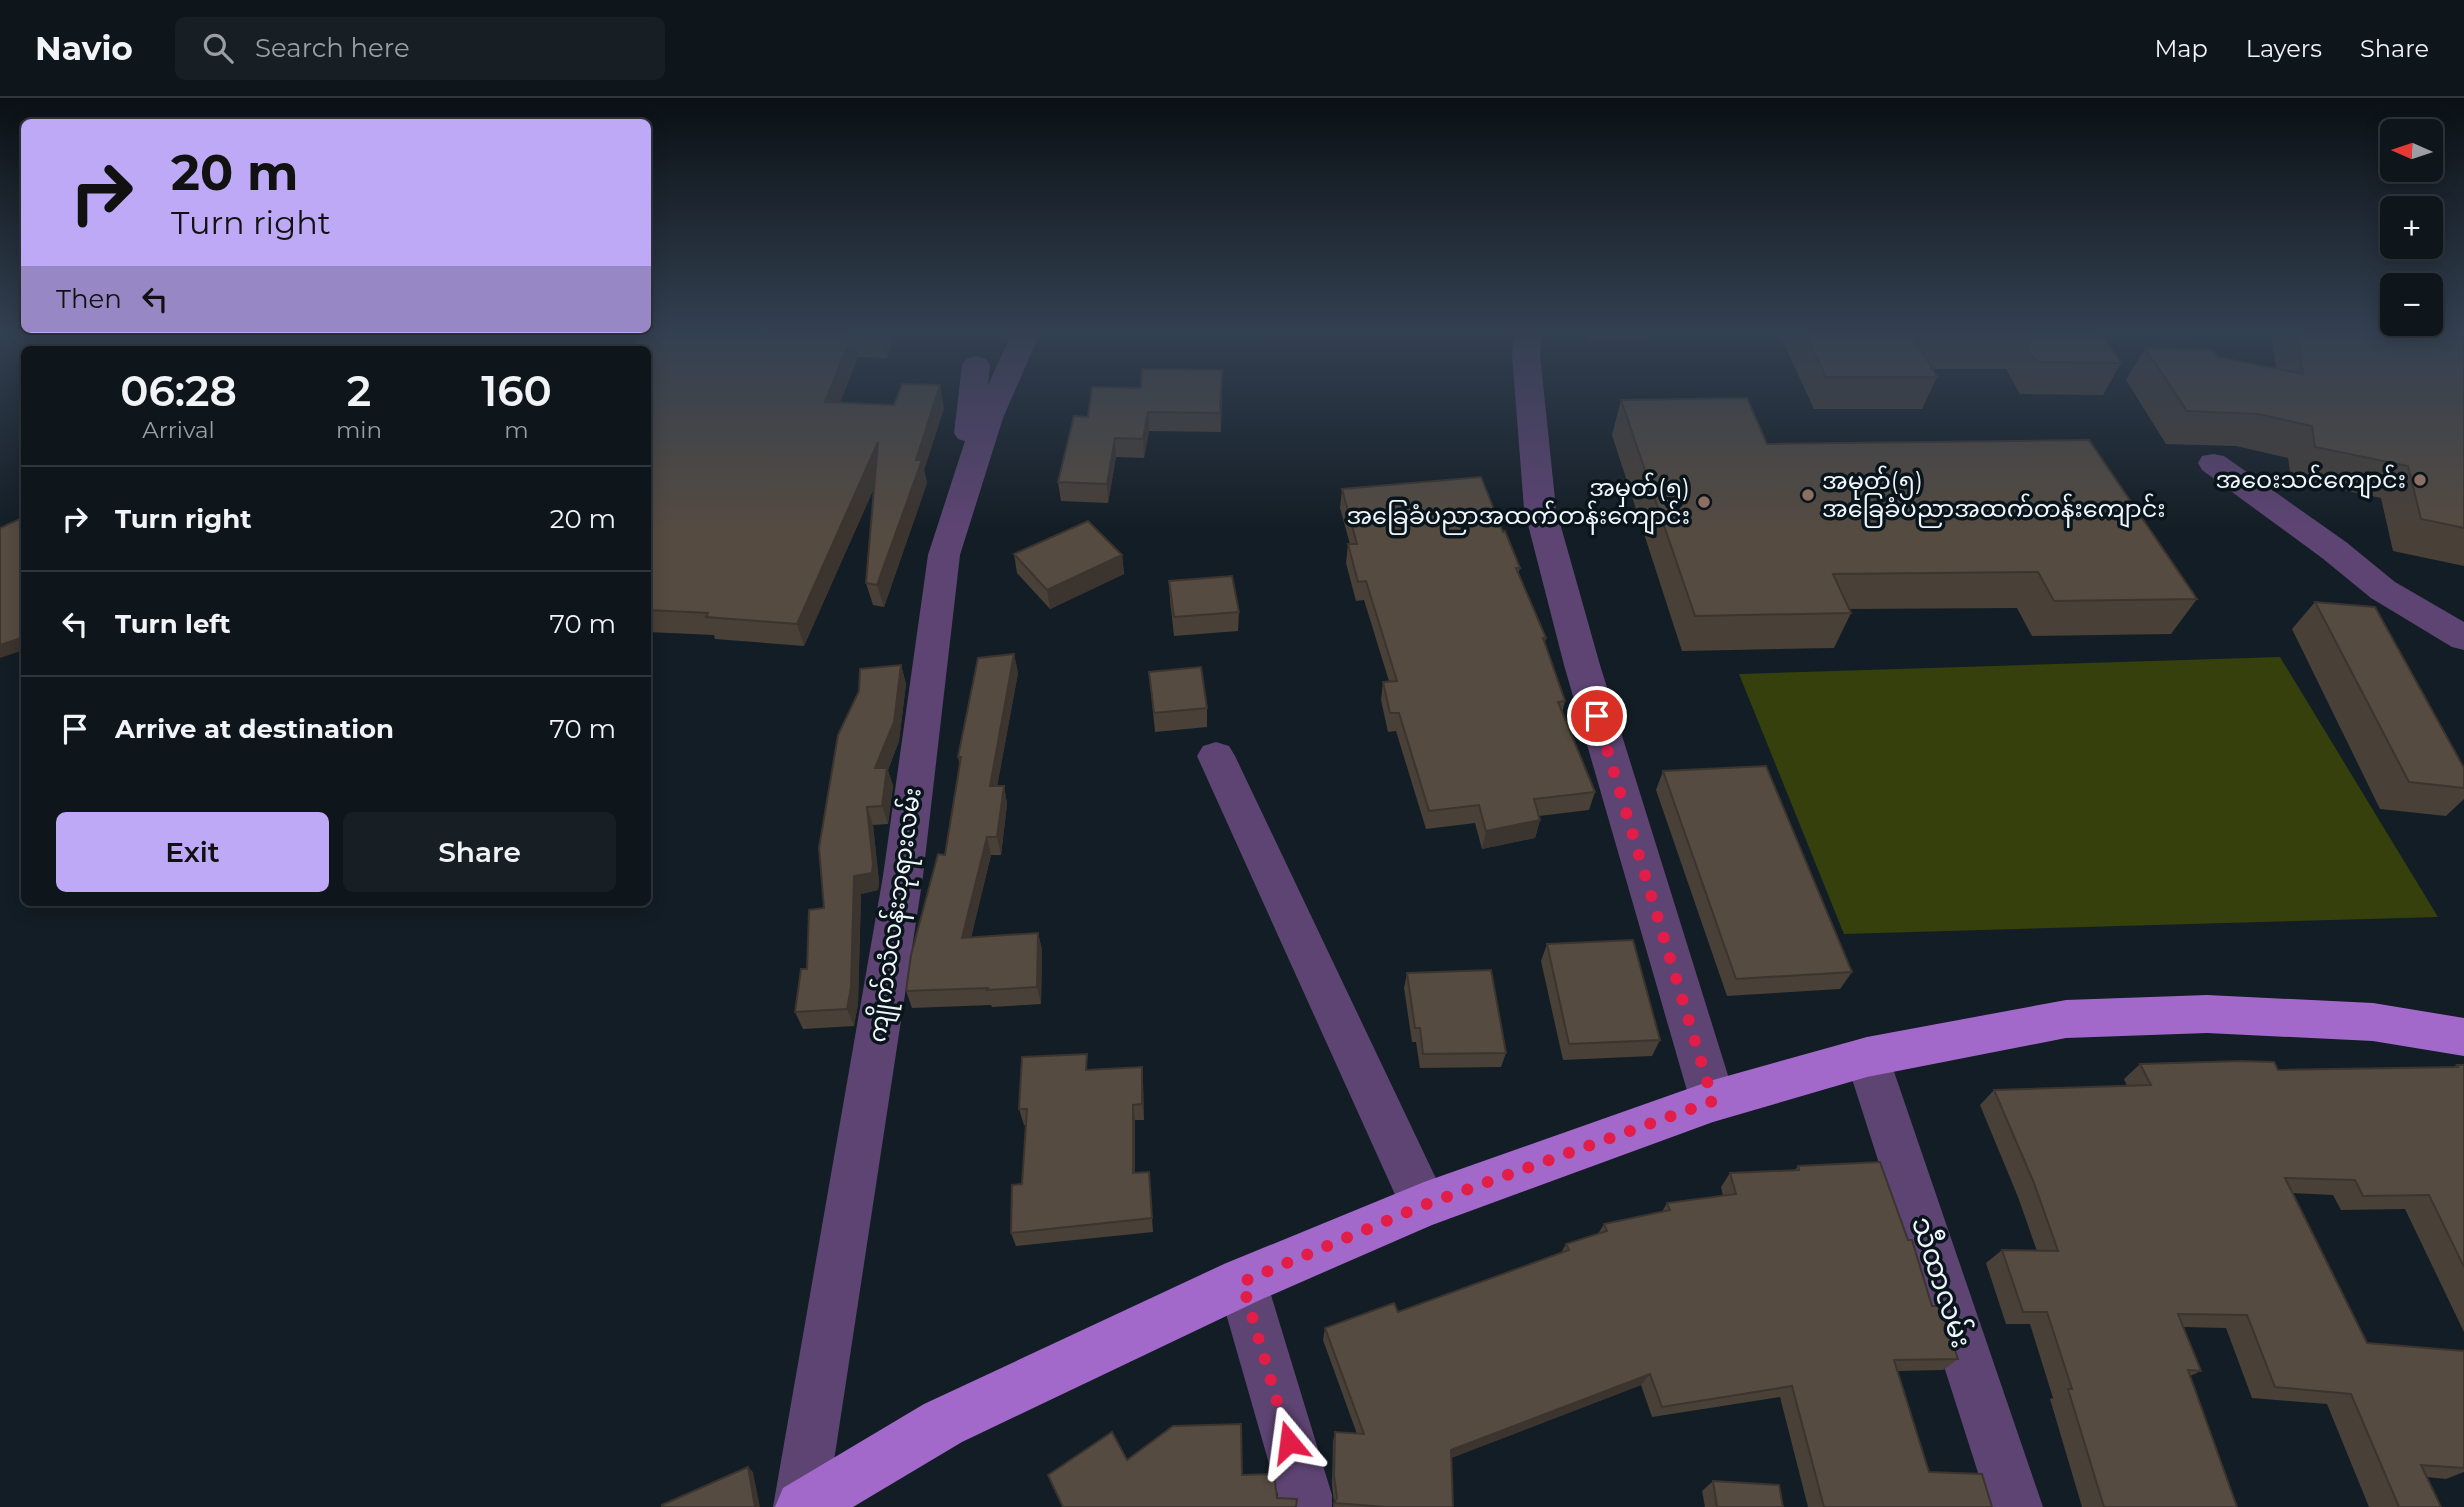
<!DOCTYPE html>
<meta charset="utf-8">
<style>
:root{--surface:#0e161c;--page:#171f25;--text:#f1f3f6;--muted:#9b9fa3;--line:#2e353b;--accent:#bda9f5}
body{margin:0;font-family:Montserrat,"Noto Sans Myanmar",sans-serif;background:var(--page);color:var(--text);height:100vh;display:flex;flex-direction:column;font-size:26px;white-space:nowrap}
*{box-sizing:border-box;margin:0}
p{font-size:23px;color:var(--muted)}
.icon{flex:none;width:38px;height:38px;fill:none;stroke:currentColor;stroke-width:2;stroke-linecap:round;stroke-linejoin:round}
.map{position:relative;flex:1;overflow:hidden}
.side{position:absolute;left:21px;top:248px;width:630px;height:560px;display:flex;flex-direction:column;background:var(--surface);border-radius:10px;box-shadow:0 4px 18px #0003,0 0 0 2px var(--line)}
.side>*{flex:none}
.guide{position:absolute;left:21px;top:21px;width:630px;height:214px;border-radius:10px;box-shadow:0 4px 18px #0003,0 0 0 2px var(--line);background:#bda9f5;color:#111;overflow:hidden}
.needle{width:46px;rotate:273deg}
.tools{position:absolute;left:2380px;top:21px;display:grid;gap:14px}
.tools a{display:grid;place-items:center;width:63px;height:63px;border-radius:10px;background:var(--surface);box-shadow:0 4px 18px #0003,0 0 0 2px var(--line);font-size:35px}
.pin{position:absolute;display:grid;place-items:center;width:60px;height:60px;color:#fff;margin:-30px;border:4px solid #fff;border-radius:50%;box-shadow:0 2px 7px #0007}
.me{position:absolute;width:77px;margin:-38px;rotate:344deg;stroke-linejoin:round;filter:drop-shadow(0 0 5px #0008)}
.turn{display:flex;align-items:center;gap:24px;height:147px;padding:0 35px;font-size:32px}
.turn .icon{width:91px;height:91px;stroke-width:2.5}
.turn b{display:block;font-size:49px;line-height:60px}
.then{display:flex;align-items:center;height:66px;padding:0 35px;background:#0003;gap:14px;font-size:26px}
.eta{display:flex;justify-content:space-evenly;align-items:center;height:119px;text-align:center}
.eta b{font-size:42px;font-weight:600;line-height:49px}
.primary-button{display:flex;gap:14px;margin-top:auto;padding:14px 35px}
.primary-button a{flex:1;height:80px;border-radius:10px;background:var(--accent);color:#111;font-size:28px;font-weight:600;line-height:80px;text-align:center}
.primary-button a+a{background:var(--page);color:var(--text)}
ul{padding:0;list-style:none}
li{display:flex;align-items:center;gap:21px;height:105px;padding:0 35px;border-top:2px solid var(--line)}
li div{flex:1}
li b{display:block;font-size:26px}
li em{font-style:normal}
header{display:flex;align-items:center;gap:42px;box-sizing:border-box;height:98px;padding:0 35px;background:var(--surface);border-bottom:2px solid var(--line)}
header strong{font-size:33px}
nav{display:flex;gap:38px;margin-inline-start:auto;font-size:24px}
.search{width:490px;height:63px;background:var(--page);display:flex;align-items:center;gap:18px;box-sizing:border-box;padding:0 24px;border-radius:10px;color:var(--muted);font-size:26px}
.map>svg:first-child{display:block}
.green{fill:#36400d}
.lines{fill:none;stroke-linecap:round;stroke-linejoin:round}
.minor{fill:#5e4473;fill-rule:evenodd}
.major{fill:#a269cb;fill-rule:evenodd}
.wall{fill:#494038}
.shaded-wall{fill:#3c342e}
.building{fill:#554b41;stroke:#3c342e;stroke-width:2}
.route{stroke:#e11d48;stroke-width:12;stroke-dasharray:0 21.6}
.education-dot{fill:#8d6e63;stroke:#0a141b;stroke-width:2.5}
.labels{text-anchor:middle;stroke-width:7;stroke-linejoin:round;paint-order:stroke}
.poi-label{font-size:24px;fill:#eef5fb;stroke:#0a141b;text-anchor:end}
.street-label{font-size:24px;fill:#eef5fb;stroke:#0a141b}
.near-street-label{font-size:28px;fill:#eef5fb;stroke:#0a141b}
</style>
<header>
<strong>Navio</strong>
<div class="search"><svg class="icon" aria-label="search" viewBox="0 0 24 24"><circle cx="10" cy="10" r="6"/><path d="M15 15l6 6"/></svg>Search here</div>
<nav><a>Map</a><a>Layers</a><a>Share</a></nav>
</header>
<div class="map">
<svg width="2464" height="1409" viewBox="0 0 2464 1409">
<rect width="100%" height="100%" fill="#131d25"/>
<path class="green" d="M 2280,559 L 2438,819 L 1844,836 L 1739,576 Z"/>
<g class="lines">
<path class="minor" d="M 1012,235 L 1040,235 L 1003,320 L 960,457 L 923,778 L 827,1409 L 773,1409 L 883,778 L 928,457 L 965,343 L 958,341 L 954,335 L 962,267 L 966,261 L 976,258 L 986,261 L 990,267 L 988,287 Z
M 1514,235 L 1542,235 L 1540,256 L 1556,411 L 1600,567 L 1736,1003 L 1729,1018 L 1713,1024 L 1697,1018 L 1690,1003 L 1564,567 L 1524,411 L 1512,256 Z
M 2213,356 L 2224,358 L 2346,444 L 2395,484 L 2464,524 L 2464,552 L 2452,549 L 2371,500 L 2322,460 L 2202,372 L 2198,365 L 2202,358 Z
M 1216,644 L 1229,648 L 1235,658 L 1441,1091 L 1448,1107 L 1441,1123 L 1424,1130 L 1407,1123 L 1197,658 L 1203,648 Z
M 1867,939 L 1883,945 L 1889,959 L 2043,1409 L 1989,1409 L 1845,959 L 1851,945 Z
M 1242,1159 L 1260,1166 L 1267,1184 L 1332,1397 L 1332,1409 L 1278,1409 L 1278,1397 L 1217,1184 L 1224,1166 Z"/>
<path class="major" d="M 2207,897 L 2373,905 L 2464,920 L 2464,958 L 2373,943 L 2207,935 L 2066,940 L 1867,979 L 1713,1024 L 1432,1127 L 1260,1202 L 962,1344 L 853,1409 L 775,1409 L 783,1390 L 924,1306 L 1224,1166 L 1424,1084 L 1713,982 L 1867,939 L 2066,902 Z"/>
</g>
<path class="wall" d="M 641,235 L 896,235 L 887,260 L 858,259 L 840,304 L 944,310 L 924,372 L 927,385 L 884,509 L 873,507 L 866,485 L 875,388 L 804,548 L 715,541 L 714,537 L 648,534 L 648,252 L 632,251 Z
M 989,235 L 1010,235 L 1007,240 L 989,240 Z
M 1586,235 L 1652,235 L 1650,242 L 1588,243 Z
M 1779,235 L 2101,235 L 2121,265 L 2103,297 L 2020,296 L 2006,271 L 1932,271 L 1937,279 L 1922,311 L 1814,311 Z
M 2271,235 L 2464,235 L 2464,468 L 2393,453 L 2381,400 L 2291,381 L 2288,360 L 2236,348 L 2166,346 L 2126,282 L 2145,250 L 2218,259 L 2276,270 Z
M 1222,290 L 1221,334 L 1149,333 L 1144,360 L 1116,359 L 1108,405 L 1061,403 L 1058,384 L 1088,319 Z
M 1621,302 L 1767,346 L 2197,501 L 2171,536 L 2032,538 L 2017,510 L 1849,511 L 1851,515 L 1834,550 L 1682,553 L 1612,337 Z
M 1342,391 L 1503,434 L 1520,470 L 1518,476 L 1546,540 L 1545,544 L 1565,603 L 1562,615 L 1595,694 L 1589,712 L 1539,718 L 1540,722 L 1535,740 L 1482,751 L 1475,725 L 1426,731 L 1396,633 L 1388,634 L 1381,602 L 1383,584 L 1389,583 L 1364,502 L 1356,503 L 1346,465 L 1348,446 L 1350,446 L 1340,410 Z
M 1014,456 L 1122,457 L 1124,476 L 1050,511 L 1017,475 Z
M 1169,483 L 1239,514 L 1238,533 L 1174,538 L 1170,502 Z
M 2315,504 L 2464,670 L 2464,701 L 2446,718 L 2380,711 L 2292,531 Z
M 1014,556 L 1018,575 L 997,688 L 1004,688 L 1007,706 L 1001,757 L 991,757 L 971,839 L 1038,835 L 1042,852 L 1041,906 L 992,909 L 991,907 L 912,910 L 906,893 L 945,757 L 960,667 L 958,659 Z
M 901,567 L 906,586 L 899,643 L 888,672 L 893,688 L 888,726 L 873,727 L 879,784 L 878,792 L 861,796 L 858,906 L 854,928 L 803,931 L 795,914 L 824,810 Z
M 1149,574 L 1207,610 L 1207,629 L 1155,634 Z
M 1663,673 L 1852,874 L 1840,891 L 1727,898 L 1656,692 Z
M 1547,846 L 1660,942 L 1652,958 L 1563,962 L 1541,863 Z
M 1407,875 L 1506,955 L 1501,969 L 1420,970 L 1416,944 L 1412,944 L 1404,890 Z
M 2140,966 L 2278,972 L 2453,969 L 2457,967 L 2464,967 L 2464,1234 L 2405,1111 L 2341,1112 L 2333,1097 L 2292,1095 L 2367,1245 L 2464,1253 L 2464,1374 L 2446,1381 L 2427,1379 L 2441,1409 L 2369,1409 L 2327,1306 L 2252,1300 L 2226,1230 L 2183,1229 L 2201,1273 L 2190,1278 L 2237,1409 L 2082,1409 L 2050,1301 L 2053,1300 L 2030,1226 L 2006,1226 L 1986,1165 L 2002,1152 L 2037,1153 L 2018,1099 L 1980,1007 L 1994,992 L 2127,988 L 2124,981 Z
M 1142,969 L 1143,985 L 1144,1022 L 1135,1022 L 1135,1075 L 1149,1074 L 1153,1134 L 1016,1148 L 1011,1135 L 1022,1086 L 1026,1027 L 1024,1027 L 1019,1011 L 1089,972 Z
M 1798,1068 L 1932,1208 L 1958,1261 L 1943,1272 L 1897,1273 L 1929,1374 L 1992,1409 L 1808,1409 L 1780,1299 L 1652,1319 L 1641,1287 L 1451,1360 L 1453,1409 L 1333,1409 L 1334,1404 L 1332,1387 L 1333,1344 L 1335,1334 L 1357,1336 L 1323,1242 L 1325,1230 L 1398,1214 L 1561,1155 L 1566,1146 L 1598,1136 L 1604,1126 L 1662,1114 L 1667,1105 L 1723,1098 L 1721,1089 L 1730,1075 L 1795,1072 Z
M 1713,1383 L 1783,1409 L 1705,1409 L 1702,1393 Z"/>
<path class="shaded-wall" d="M 883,235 L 896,235 L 887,260 L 882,237 Z
M 852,236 L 858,259 L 831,326 L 825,304 Z
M 1222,272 L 1222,290 L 1221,334 L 1220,315 Z
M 940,287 L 944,310 L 924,372 L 927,385 L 884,509 L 877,487 Z
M 1148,314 L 1149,333 L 1144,360 L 1143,341 Z
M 1115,340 L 1116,359 L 1108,405 L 1107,386 Z
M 878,344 L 884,367 L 804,548 L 797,526 Z
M 1122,457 L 1124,476 L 1050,511 L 1047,492 Z
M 24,539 L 24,552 L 0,560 L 0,547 Z
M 1014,556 L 1018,575 L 994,706 L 990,688 Z
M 901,567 L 906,586 L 899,643 L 888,672 L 893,688 L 888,726 L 882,708 L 875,670 Z
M 1004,688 L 1007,706 L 1001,757 L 997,739 Z
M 867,709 L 873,727 L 879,784 L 878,792 L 861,796 L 858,906 L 854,928 L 847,911 L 854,778 Z
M 1540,722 L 1535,740 L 1482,751 L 1486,733 Z
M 987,739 L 991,757 L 967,857 L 962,840 Z
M 1038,835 L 1042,852 L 1041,906 L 1037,889 Z
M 1142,969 L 1143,985 L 1144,1022 L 1142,1006 Z
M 1133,1007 L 1135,1022 L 1135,1090 L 1133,1075 Z
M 1650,1276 L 1641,1287 L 1446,1362 L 1451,1352 Z
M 748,1369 L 753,1374 L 760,1409 L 755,1409 Z"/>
<path class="building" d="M 641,235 L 883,235 L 882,237 L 852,236 L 825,304 L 894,307 L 902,286 L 940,287 L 916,362 L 922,362 L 877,487 L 866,485 L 878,344 L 797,526 L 706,519 L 708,515 L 648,512 L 648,252 L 632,251 Z
M 1805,235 L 2101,235 L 2121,265 L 2037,264 L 2021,240 L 1914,239 L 1937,279 L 1826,279 Z
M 2297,235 L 2464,235 L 2464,430 L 2421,421 L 2408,368 L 2315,349 L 2312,328 L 2258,316 L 2187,313 L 2145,250 L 2212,252 L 2218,259 L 2303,276 Z
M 1142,271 L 1222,272 L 1220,315 L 1148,314 L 1143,341 L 1115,340 L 1107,386 L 1058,384 L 1074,318 L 1088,319 L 1092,289 L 1141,290 Z
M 1747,300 L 1767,346 L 2089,342 L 2197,501 L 2054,503 L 2038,474 L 1833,476 L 1851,515 L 1695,518 L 1621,302 Z
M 1481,379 L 1503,434 L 1505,433 L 1520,470 L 1516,470 L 1546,540 L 1543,540 L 1565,603 L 1558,604 L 1595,694 L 1534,701 L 1540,722 L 1486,733 L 1479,707 L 1429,713 L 1399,615 L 1390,615 L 1383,584 L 1397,583 L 1366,483 L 1358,484 L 1348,446 L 1357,446 L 1342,391 Z
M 24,419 L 24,539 L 0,547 L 0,430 Z
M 1088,423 L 1122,457 L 1047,492 L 1014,456 Z
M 1232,478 L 1239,514 L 1174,519 L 1169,483 Z
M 2315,504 L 2375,509 L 2464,670 L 2464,690 L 2409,684 Z
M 1014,556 L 990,688 L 1004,688 L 997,739 L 987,739 L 962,840 L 1038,835 L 1037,889 L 987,892 L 988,890 L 906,893 L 911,857 L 938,756 L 945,757 L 961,659 L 958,659 L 978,560 Z
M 901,567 L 894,624 L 875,670 L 887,670 L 882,708 L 867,709 L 873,766 L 872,775 L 854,778 L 851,889 L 847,911 L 795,914 L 801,871 L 807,871 L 809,812 L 824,810 L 819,750 L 838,637 L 859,593 L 860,571 Z
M 1201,569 L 1207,610 L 1154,615 L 1149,574 Z
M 1766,668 L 1852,874 L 1736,881 L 1663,673 Z
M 1633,842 L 1660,942 L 1569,946 L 1547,846 Z
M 1491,872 L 1506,955 L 1423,956 L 1420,930 L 1415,930 L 1407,875 Z
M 1087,956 L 1086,972 L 1142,969 L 1142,1006 L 1133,1007 L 1133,1075 L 1149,1074 L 1152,1120 L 1011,1135 L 1012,1087 L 1022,1086 L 1027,1011 L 1019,1011 L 1022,959 Z
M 2241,963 L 2274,964 L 2278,972 L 2458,969 L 2457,967 L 2464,967 L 2464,1169 L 2429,1097 L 2363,1098 L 2355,1082 L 2285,1080 L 2367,1245 L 2464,1253 L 2464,1370 L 2421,1367 L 2441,1409 L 2399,1409 L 2351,1296 L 2275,1289 L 2247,1217 L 2178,1216 L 2201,1273 L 2188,1272 L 2237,1409 L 2104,1409 L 2068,1291 L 2072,1291 L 2047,1214 L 2023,1214 L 2002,1152 L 2058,1153 L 2034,1085 L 1994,992 L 2151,987 L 2140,966 Z
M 1880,1064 L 1908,1142 L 1912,1142 L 1932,1208 L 1940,1208 L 1958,1261 L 1894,1262 L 1929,1374 L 1982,1376 L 1992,1409 L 1824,1409 L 1792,1288 L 1662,1309 L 1650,1276 L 1451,1352 L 1453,1409 L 1386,1409 L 1334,1405 L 1337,1400 L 1334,1378 L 1335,1334 L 1364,1336 L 1325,1230 L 1394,1205 L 1398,1214 L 1569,1152 L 1566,1146 L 1607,1133 L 1604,1126 L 1670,1112 L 1667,1105 L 1736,1096 L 1730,1075 L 1799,1072 L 1798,1068 Z
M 1241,1326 L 1242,1377 L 1274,1376 L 1277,1400 L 1297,1401 L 1296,1409 L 1063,1409 L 1048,1377 L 1112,1334 L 1127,1362 L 1173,1328 Z
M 748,1369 L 755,1409 L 662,1409 L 662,1407 Z
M 1713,1383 L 1779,1387 L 1783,1409 L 1717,1409 Z"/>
<linearGradient id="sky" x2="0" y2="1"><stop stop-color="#0a1014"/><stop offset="0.54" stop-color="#334051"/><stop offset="1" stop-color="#334051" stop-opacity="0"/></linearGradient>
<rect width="2464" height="433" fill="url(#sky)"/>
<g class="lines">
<path class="route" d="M 1289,1344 L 1242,1184 L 1424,1107 L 1713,1003 L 1597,618"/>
</g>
<g class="education-dot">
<circle cx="2420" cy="382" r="7"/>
<circle cx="1808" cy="397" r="7"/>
<circle cx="1704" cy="404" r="7"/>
</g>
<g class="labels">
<g class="poi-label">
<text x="2406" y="390">အဝေးသင်ကျောင်း</text>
<text x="1822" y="391" text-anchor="start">အမုတ်(၅)<tspan x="1822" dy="28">အခြေခံပညာအထက်တန်းကျောင်း</tspan></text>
<text x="1690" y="398">အမှတ်(၅)<tspan x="1690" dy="28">အခြေခံပညာအထက်တန်းကျောင်း</tspan></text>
</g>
<g class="street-label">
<text transform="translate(895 817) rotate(-82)" y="8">ကျိုက်သံလန်းဘုရားလမ်း</text>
</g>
<g class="near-street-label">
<text transform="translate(1942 1184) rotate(72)" y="10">သီထာလမ်း</text>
</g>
</g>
</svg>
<div class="tools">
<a><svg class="needle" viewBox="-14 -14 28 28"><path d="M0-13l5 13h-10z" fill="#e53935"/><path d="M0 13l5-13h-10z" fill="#9b9fa3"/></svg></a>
<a>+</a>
<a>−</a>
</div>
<div class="pin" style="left:1597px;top:618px;background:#d93025"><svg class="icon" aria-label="arrive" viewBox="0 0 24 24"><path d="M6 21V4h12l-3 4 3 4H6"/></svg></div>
<svg class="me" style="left:1289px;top:1344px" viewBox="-20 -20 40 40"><path d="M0-17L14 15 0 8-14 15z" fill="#e11d48" stroke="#fff" stroke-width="4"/></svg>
<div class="guide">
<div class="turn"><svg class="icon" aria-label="right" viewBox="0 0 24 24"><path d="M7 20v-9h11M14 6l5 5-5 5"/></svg><div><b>20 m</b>Turn right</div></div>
<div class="then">Then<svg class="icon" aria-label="left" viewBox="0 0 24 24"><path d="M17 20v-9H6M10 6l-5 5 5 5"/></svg></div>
</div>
<section class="side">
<div class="eta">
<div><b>06:28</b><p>Arrival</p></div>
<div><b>2</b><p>min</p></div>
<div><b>160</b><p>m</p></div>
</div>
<ul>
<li><svg class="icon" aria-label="right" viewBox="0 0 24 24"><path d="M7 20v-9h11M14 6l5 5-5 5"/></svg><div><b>Turn right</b></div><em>20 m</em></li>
<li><svg class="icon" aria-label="left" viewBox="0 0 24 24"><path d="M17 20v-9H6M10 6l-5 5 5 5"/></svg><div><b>Turn left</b></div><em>70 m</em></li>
<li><svg class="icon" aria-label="arrive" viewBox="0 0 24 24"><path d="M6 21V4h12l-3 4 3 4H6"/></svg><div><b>Arrive at destination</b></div><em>70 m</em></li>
</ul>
<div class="primary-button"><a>Exit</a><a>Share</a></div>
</section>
</div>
